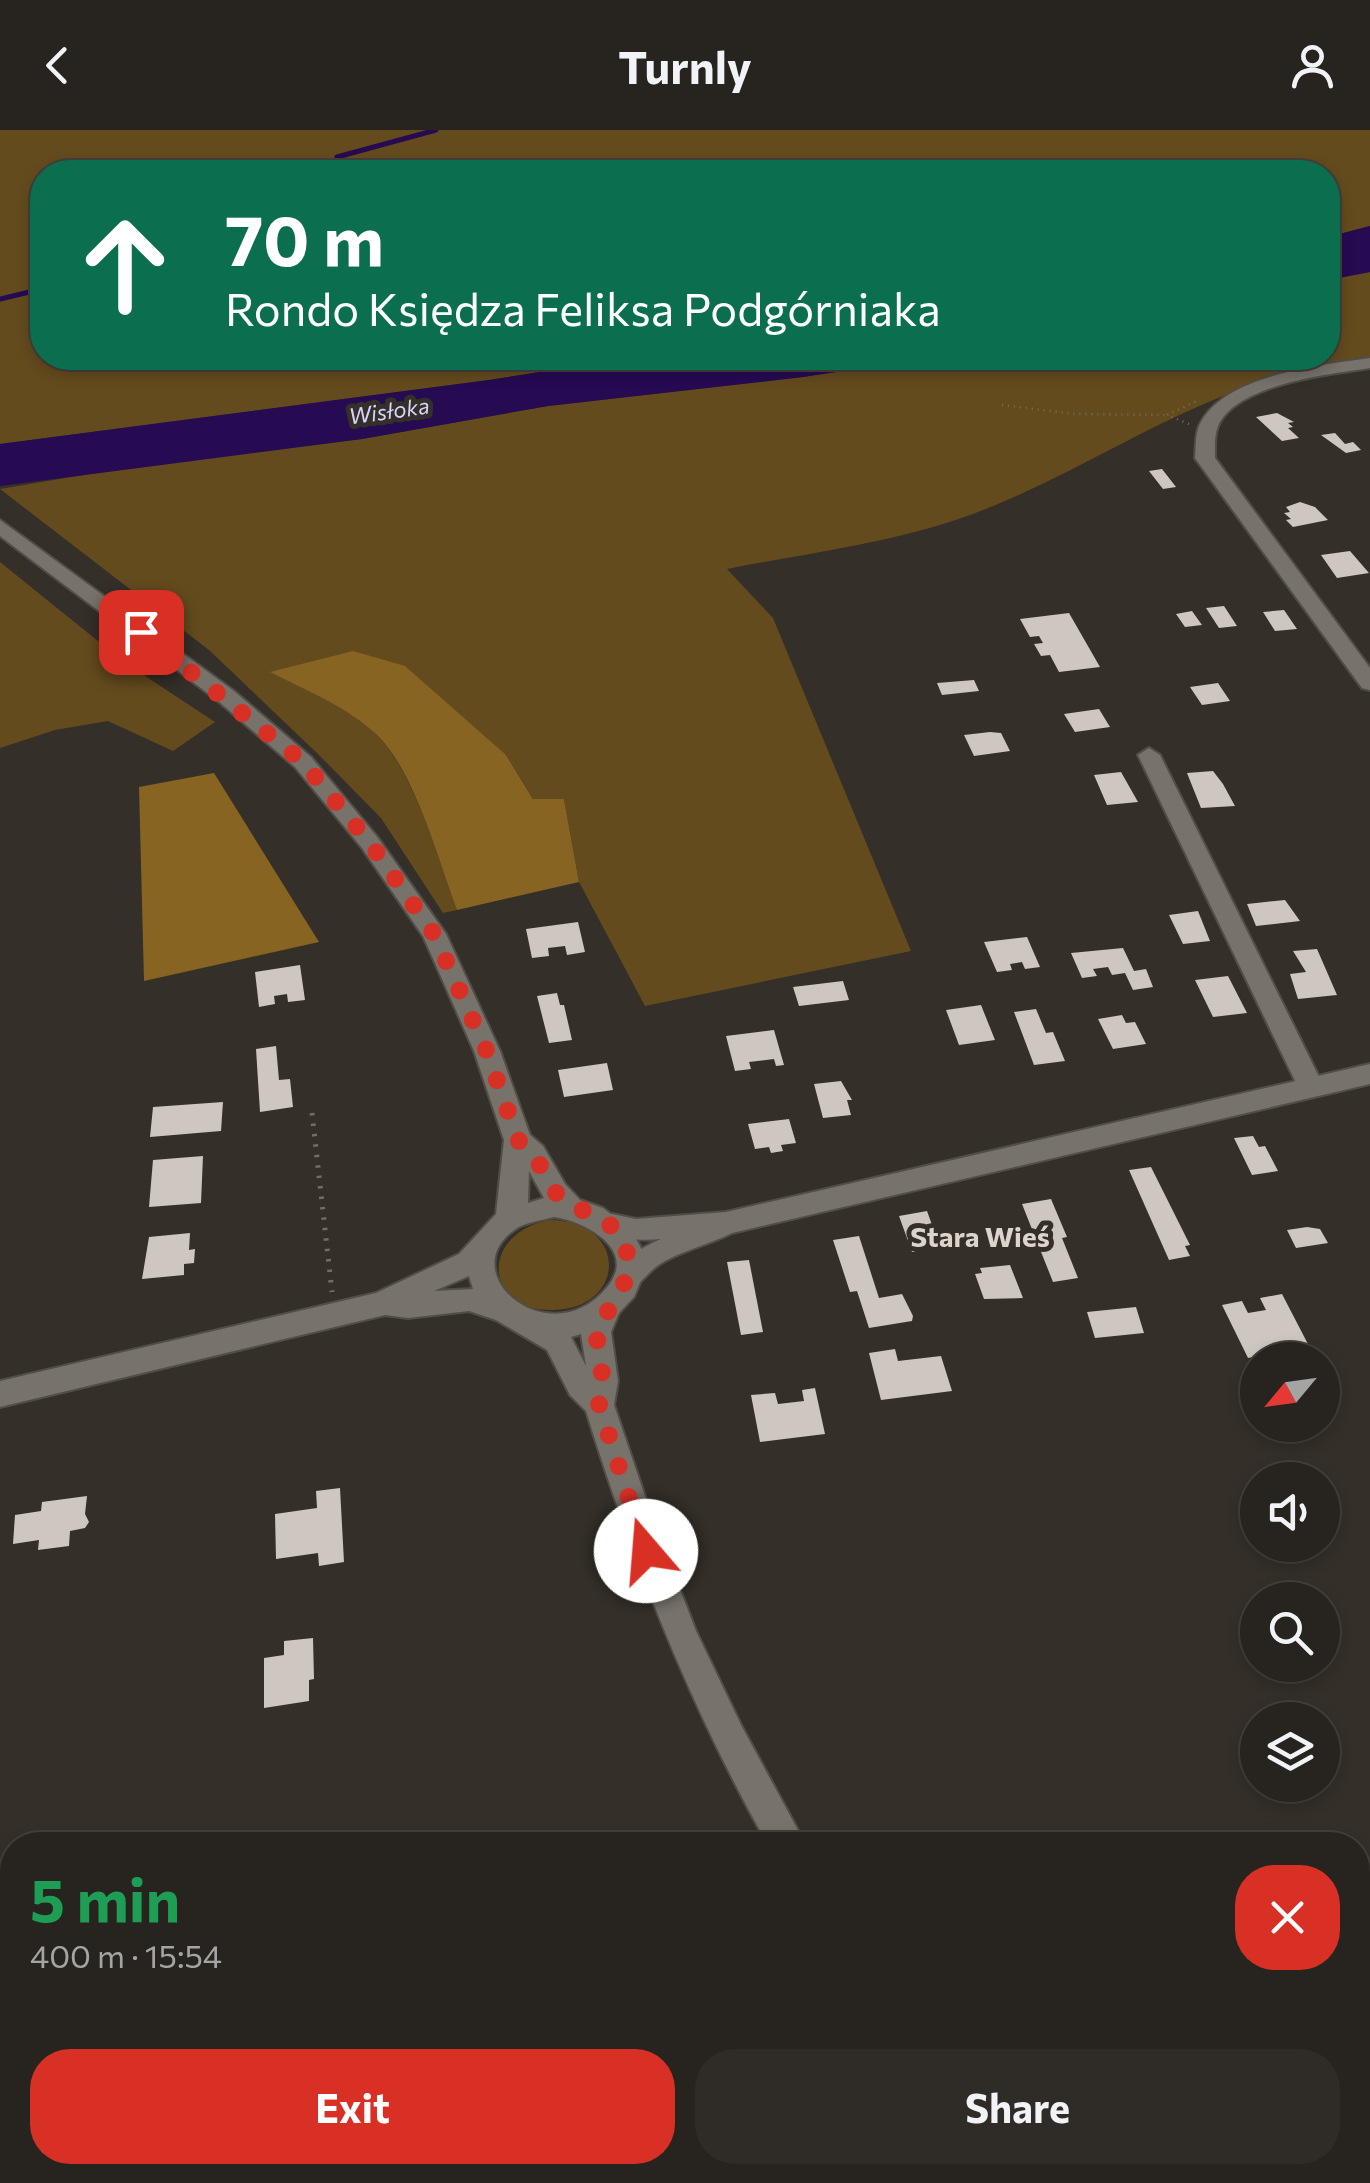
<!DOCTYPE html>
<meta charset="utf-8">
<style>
:root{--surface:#27231e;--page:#2f2b27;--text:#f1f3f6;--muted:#a4a4a4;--line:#43403c;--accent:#d93025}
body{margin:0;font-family:Commissioner,sans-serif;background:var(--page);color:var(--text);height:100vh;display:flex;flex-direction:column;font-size:38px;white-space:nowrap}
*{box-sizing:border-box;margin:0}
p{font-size:32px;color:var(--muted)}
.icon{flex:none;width:55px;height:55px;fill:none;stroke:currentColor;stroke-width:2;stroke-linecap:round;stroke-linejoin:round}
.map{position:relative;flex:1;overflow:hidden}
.side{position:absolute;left:0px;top:1702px;width:1370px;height:352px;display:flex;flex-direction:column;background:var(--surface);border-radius:40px 40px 0 0;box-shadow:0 5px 15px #0003,0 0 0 2px var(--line)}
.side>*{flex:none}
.guide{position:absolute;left:30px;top:30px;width:1310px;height:210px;border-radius:40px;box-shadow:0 5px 15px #0003,0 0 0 2px var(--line);background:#0b6e4f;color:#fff;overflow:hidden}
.needle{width:65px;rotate:241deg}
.controls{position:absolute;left:1240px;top:1212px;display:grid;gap:20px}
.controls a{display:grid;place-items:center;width:100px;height:100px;border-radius:50%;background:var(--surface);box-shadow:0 5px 15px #0003,0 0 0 2px var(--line);font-size:50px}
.pin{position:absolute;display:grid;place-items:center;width:85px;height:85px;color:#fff;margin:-42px;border-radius:20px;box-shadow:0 5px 15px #0006}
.me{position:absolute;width:110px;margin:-55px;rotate:342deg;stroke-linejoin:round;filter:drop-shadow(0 0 8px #0008)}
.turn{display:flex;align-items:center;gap:35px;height:210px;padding:0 30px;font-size:45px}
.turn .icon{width:130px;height:130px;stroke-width:2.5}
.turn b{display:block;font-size:70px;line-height:85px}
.round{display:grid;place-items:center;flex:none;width:105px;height:105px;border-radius:40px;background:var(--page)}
.head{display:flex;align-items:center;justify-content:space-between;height:170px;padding:0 30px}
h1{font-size:60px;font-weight:700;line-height:75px;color:#1e9e55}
.primary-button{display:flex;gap:20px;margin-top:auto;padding:20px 30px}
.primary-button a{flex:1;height:115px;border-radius:40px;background:var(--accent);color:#fff;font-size:40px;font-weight:700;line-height:115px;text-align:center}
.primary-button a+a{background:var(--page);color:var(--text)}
header{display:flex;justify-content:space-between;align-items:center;height:130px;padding:0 30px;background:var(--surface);font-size:45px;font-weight:700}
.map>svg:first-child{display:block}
.green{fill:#644b1e}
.forest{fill:#876421}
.water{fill:#260a52}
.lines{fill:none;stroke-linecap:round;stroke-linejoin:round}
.stream{stroke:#260a52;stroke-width:5}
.building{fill:#cdc7bf}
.minor-casing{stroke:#514d48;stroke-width:4}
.tertiary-casing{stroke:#514d48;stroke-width:4}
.secondary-casing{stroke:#514d48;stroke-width:4}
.path-far1{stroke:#716d67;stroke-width:2.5;stroke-dasharray:1 5;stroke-linecap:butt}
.path{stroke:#716d67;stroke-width:5;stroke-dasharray:2.5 8;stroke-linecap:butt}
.minor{fill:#77726a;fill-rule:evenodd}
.tertiary{fill:#77726a;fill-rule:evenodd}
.secondary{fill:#77726a;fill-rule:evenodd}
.route{stroke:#d93025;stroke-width:18;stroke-dasharray:0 32.4}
.labels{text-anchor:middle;stroke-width:10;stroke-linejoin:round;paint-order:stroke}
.far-water-label{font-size:22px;font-style:italic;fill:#dbd3fe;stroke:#342f28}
.neighbourhood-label{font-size:28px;font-weight:bold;fill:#dbd5cc;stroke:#342f28}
</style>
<header><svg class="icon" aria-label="back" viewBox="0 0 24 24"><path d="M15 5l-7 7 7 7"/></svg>Turnly<svg class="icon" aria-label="person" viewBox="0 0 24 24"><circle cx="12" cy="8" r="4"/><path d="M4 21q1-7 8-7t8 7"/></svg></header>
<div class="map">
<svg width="1370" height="2053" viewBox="0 0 1370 2053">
<rect width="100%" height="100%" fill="#342f28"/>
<path class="green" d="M 0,0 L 1370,0 L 1370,96 L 1328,107 L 1328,42 L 42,42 L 42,228 L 628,228 L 489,250 L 0,314 Z
M 1370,142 L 1370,232 C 1323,240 1273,246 1228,264 C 1141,298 1061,351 973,384 C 893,413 809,423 727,439 L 773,488 L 911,821 L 645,876 L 579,752 L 564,669 L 534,670 L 506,625 L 271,542 C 306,560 350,577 377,605 C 415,644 438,729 457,780 L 443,783 L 381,688 L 319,625 L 209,520 L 0,359 L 143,335 L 362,309 L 548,276 L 803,247 L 927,228 L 1328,228 L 1328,150 Z
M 0,432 L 124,532 L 215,592 L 173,621 L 108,591 L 55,600 L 0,618 Z
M 550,1090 C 629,1091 627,1178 554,1180 C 483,1182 479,1103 550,1090 Z"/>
<path class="forest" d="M 353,521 L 405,536 L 506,625 L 533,669 L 564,669 L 579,752 L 457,780 C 438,730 415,642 377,605 C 348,577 305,560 270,542 Z
M 214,643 L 319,812 L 144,851 L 139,657 Z"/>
<path class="water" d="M 1370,96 L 1370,142 L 1328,150 L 1328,107 Z
M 628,228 L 927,228 L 803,247 L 548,276 L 362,309 L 0,356 L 0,314 L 489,250 Z"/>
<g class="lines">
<path class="stream" d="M 367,42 L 341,35 L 337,27 L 436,0
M 0,169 L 42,159"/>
</g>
<path class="building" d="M 1277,283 L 1294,292 L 1288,293 L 1293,297 L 1288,298 L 1299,308 L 1282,311 L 1256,287 Z
M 1335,303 L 1345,314 L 1353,312 L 1361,320 L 1346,323 L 1321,305 Z
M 1162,339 L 1176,357 L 1163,359 L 1149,341 Z
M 1300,372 L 1315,377 L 1328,390 L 1293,397 L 1286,390 L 1291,389 L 1284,383 L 1290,382 L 1286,377 Z
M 1350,421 L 1369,443 L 1337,448 L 1321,425 Z
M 1224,476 L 1237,496 L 1219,498 L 1206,478 Z
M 1284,480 L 1297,499 L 1275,501 L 1263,482 Z
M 1192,481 L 1202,495 L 1185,497 L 1176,484 Z
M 1069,483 L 1100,537 L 1059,542 L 1050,525 L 1041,526 L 1034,514 L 1043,513 L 1039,506 L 1030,507 L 1020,489 Z
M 974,550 L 979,561 L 942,565 L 937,553 Z
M 1218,553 L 1230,571 L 1202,575 L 1190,557 Z
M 1099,579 L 1110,597 L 1075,602 L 1064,584 Z
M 990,602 L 1001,603 L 1010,621 L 974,626 L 964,605 Z
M 1213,641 L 1223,654 L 1235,676 L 1201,678 L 1187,643 Z
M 1121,642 L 1138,672 L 1107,675 L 1094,645 Z
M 1285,770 L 1300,791 L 1256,796 L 1247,774 Z
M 1198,781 L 1210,811 L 1183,814 L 1169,785 Z
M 578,792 L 585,822 L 567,825 L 565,816 L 548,818 L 549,826 L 532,828 L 526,799 Z
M 1027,807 L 1040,837 L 1025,839 L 1022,832 L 1010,834 L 1012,840 L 997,842 L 984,812 Z
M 1123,818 L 1134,841 L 1146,839 L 1153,857 L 1133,860 L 1125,843 L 1112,845 L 1108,837 L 1093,839 L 1097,846 L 1082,848 L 1071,823 Z
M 1317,819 L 1337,865 L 1298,869 L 1290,844 L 1306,842 L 1293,821 Z
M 300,835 L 305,870 L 288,872 L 287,864 L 274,866 L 275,874 L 259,877 L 255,842 Z
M 1228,846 L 1247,883 L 1213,887 L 1195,850 Z
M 843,851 L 849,870 L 799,876 L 793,857 Z
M 557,863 L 560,875 L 564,875 L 572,910 L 549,913 L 537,866 Z
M 981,875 L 995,910 L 959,915 L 946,880 Z
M 1036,879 L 1046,903 L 1053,902 L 1065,931 L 1034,935 L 1014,882 Z
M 1122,885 L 1126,893 L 1135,892 L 1146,914 L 1113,919 L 1098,889 Z
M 774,900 L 784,935 L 776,936 L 774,929 L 749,932 L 751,939 L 735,941 L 726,906 Z
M 276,916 L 279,950 L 290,949 L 293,977 L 260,982 L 256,919 Z
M 607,933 L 613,960 L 564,967 L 558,940 Z
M 841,951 L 852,970 L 847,970 L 851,985 L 823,988 L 814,954 Z
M 223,972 L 221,1001 L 150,1007 L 153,977 Z
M 789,989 L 796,1013 L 781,1015 L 783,1021 L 771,1023 L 769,1017 L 755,1019 L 748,994 Z
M 1253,1006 L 1259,1017 L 1265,1016 L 1278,1041 L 1252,1045 L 1234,1008 Z
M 203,1026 L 201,1073 L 149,1077 L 153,1030 Z
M 1151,1037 L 1190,1115 L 1185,1116 L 1190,1126 L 1169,1130 L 1129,1040 Z
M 1051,1069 L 1067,1107 L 1062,1108 L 1078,1148 L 1053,1152 L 1022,1074 Z
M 927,1081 L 940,1117 L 912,1122 L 899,1086 Z
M 1307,1097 L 1320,1099 L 1328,1113 L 1296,1118 L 1287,1100 Z
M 190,1103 L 189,1120 L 195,1119 L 194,1133 L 184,1134 L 184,1145 L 142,1149 L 149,1107 Z
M 859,1106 L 879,1168 L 902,1164 L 913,1186 L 912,1191 L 869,1198 L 857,1161 L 850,1162 L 833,1110 Z
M 749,1130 L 763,1202 L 741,1205 L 727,1132 Z
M 1010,1135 L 1023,1168 L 984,1169 L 975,1144 L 982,1143 L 980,1138 Z
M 1282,1164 L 1309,1216 L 1248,1228 L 1222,1175 L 1242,1171 L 1248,1183 L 1266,1180 L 1260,1168 Z
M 1136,1177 L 1144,1203 L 1095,1208 L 1087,1182 Z
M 895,1219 L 898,1231 L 941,1226 L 952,1261 L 881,1270 L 869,1223 Z
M 815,1258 L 825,1304 L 760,1312 L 751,1265 L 775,1263 L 778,1274 L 804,1271 L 802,1260 Z
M 340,1358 L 344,1432 L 319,1436 L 318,1423 L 276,1429 L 275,1384 L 317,1378 L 316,1361 Z
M 87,1366 L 85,1384 L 89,1392 L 85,1398 L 70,1401 L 69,1416 L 38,1420 L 39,1410 L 13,1414 L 15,1385 L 41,1381 L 42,1372 Z
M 313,1508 L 314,1549 L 309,1550 L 309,1571 L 264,1578 L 264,1528 L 284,1525 L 284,1511 Z"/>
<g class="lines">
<g class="minor-casing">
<path id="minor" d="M 1370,228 L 1370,238 C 1330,244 1236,254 1218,296 C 1214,306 1215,318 1215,328 L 1370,538 L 1370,560 L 1362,558 L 1195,328 C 1196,318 1195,306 1199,296 C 1222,245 1321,235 1370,228 Z
M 1149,618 L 1160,625 L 1324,957 L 1320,964 L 1302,964 L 1298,957 L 1138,625 Z"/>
</g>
<g class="tertiary-casing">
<path id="tertiary" d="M 1370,934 L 1370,954 L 732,1103 C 709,1115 678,1121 657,1136 C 642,1147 638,1163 617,1156 L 613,1148 C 623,1128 641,1118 661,1109 C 640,1111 623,1109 602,1103 L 598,1095 L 602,1087 L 612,1084 L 636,1089 L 726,1082 Z"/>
</g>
<g class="secondary-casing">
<path id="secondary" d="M 0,390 L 234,561 L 311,627 L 378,708 L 446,804 L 500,921 L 530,1005 L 543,1016 L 565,1054 L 580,1070 L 603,1078 L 632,1101 L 644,1124 L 645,1141 L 634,1167 L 619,1183 L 611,1202 L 618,1251 L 614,1275 L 653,1390 L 696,1501 L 742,1597 L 806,1715 L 768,1715 C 690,1577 633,1432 586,1281 L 570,1265 L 547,1220 L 496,1190 L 469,1181 L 408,1188 L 385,1185 L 0,1277 L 0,1251 L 376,1163 L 459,1124 L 496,1084 L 504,1010 L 474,921 L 423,806 L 362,718 L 295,637 L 218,571 L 0,406 ZM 529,1041 L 544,1068 L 528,1073 ZM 554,1087 C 584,1091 638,1119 608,1156 C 551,1228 449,1142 517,1098 C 527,1092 543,1090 554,1087 ZM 469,1146 L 473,1159 L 434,1161 ZM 581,1204 L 586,1236 L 571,1207 Z
M 1029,2042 L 1074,2042 L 1078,2053 L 1034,2053 Z"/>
</g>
<path class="path-far1" d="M 1002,275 L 1075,284 L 1167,285
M 1189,294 L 1167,285 L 1199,270"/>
<path class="path" d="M 312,983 L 332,1162"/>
<use href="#minor" class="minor"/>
<use href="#tertiary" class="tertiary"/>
<use href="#secondary" class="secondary"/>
</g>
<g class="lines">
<path class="route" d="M 141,502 L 303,632 L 370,713 L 434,804 L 487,922 L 518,1010 L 533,1023 L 555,1062 L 570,1076 L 600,1086 L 621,1105 L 630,1132 L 627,1148 L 596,1202 L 603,1251 L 599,1275 L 646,1421"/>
</g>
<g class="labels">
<g class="far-water-label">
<text transform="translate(389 281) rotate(-8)" y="8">Wisłoka</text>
</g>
<g class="neighbourhood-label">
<text x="980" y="1117">Stara Wieś</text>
</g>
</g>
</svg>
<div class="controls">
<a><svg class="needle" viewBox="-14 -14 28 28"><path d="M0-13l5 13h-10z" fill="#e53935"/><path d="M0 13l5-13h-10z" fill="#a4a4a4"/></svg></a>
<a><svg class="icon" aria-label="sound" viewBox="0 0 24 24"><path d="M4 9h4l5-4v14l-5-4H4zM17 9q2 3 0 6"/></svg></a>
<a><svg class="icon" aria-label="search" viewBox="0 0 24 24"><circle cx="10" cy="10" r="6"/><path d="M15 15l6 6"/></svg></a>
<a><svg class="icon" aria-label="layers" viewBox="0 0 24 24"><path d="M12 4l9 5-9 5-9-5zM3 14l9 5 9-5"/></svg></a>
</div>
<div class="pin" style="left:141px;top:502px;background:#d93025"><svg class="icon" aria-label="arrive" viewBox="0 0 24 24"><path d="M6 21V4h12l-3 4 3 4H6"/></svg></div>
<svg class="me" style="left:646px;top:1421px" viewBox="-20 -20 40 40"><circle r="19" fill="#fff"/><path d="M0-13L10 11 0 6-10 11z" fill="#d93025"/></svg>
<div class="guide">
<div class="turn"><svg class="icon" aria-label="ahead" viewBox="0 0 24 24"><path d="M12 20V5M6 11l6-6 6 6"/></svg><div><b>70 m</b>Rondo Księdza Feliksa Podgórniaka</div></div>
</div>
<section class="side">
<div class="head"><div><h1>5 min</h1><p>400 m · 15:54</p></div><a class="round" style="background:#d93025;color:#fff"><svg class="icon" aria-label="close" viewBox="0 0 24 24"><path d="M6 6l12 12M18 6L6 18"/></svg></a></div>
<div class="primary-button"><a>Exit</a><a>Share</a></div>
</section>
</div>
